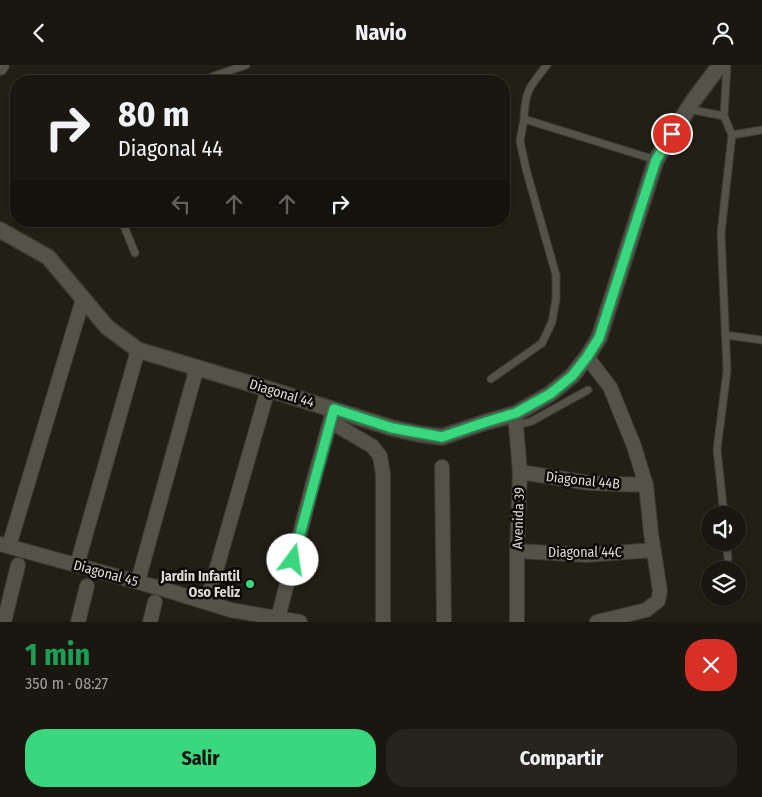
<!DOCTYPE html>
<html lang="es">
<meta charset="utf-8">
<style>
:root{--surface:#1a1710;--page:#27241e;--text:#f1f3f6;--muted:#9f9f9f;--line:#383630;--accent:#3bd77e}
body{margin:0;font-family:"Fira Sans Condensed",sans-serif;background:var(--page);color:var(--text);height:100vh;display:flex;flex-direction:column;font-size:19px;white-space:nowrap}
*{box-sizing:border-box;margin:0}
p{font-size:16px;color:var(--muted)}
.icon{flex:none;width:28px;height:28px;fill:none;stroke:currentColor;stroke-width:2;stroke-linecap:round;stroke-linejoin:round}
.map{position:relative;height:557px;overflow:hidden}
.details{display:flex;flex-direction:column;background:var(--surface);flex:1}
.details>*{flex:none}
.hud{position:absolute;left:10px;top:10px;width:500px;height:152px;border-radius:20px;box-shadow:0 1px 4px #0004,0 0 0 1px var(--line);background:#1a1710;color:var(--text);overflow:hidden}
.tools{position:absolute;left:701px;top:441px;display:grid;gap:10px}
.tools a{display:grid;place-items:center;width:45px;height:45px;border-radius:50%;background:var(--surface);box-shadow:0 1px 4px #0004,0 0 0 1px var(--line);font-size:25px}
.pin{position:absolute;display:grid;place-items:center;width:42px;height:42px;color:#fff;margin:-21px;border:2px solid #fff;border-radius:50%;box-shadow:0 1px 5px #0007}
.me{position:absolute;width:55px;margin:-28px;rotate:14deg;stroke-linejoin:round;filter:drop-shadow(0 0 4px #0008)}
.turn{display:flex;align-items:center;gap:18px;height:105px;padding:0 25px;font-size:22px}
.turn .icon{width:65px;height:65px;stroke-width:2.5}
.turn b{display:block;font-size:35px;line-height:42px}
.lanes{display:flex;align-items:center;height:48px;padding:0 25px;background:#0003;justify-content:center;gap:25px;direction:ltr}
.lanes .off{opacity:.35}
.round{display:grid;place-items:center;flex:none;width:52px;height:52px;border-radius:20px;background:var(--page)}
.overview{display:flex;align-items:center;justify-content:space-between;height:85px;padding:0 25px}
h1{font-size:30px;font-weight:700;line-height:38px;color:#1e9e55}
.cta{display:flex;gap:10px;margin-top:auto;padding:10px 25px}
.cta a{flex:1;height:58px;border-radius:20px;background:var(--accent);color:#111;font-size:20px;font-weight:700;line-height:58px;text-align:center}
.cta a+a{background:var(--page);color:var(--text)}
header{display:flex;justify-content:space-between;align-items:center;height:65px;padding:0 25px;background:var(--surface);font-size:22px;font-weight:700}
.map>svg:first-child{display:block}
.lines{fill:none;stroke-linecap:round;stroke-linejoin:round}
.lane-casing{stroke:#3d3a35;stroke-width:9}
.street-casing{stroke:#3d3a35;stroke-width:16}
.secondary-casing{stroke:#3d3a35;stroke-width:18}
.lane{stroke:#555248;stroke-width:7}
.street{stroke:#555248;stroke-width:14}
.secondary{stroke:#555248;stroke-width:15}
.route-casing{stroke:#268c52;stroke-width:12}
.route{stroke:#3bd77e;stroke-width:9}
.poi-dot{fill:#3bd77e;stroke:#0a0905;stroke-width:2}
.labels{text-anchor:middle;stroke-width:5;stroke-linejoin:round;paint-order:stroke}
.street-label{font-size:14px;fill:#dcdad4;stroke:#0a0905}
.poi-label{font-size:14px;font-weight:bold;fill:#dcdad4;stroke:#0a0905;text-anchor:end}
</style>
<header><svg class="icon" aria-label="back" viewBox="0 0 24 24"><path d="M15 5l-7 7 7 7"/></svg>Navio<svg class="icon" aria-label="person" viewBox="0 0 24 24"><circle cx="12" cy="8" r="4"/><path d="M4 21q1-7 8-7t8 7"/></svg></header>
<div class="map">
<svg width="762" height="557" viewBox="0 0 762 557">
<rect width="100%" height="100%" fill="#221f15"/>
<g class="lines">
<g class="lane-casing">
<path id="lane" d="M 205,16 L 214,11 L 246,0
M 688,44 L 724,51
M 524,54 C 525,25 530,21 547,0
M 732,70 L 762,65
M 122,156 L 135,188
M 725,270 L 762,275
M 491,314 L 542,278 L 552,257 L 556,234 L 556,210 L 526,104 L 520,76 L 524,54 L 656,95
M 516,361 L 532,356 L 588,325
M 724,450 L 717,384 L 727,306 L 721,168 L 732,70 L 724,51 L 727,0
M 726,478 L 728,493"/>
</g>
<g class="street-casing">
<path id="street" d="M 0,3 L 2,0
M 587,292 L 610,322 L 634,381 L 646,420 L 651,468 L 660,526 L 658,536 L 646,545 L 597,557
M 515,349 L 520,407 L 517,486 L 517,557
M 331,357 L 372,381 L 380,391 L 383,409 L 383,557
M 442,402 L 444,557
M 520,407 L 589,418 L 646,420
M 0,479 L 163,524 L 231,545 L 300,557
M 9,481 L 83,234
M 517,486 L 586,490 L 654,485
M 77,500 L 138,285
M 138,516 L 197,302
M 207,537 L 268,324
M 278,553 L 313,418 L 332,350
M 4,557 L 18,500
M 78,557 L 87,521
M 150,557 L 155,537"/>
</g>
<g class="secondary-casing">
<path id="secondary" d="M 0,165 L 48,192 L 107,262 L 138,285 L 268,324 L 392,363 L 419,369 L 442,372 L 486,357 L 515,349 L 550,329 L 572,311 L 587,292 L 599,273 L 656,95 L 693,36 L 720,0"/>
</g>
<use href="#lane" class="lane"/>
<use href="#street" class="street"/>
<use href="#secondary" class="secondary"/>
</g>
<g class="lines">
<g class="route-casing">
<path id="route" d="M 293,495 L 334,344 L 392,363 L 442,372 L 486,357 L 516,348 L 550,329 L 572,311 L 587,292 L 599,273 L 656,95 L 672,69"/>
</g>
<use href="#route" class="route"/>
</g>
<circle class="poi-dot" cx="250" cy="519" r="5"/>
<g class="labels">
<g class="street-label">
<text transform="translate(282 328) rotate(17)" y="5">Diagonal 44</text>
<text transform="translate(583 415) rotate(6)" y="5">Diagonal 44B</text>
<text transform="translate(518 453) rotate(-88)" y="5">Avenida 39</text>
<text x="585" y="492">Diagonal 44C</text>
<text transform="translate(106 508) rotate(15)" y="5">Diagonal 45</text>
</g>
<g class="poi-label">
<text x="240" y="516">Jardin Infantil<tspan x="240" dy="16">Oso Feliz</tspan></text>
</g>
</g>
</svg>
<div class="tools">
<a><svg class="icon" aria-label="sound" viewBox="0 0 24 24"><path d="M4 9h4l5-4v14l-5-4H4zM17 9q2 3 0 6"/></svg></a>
<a><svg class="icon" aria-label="layers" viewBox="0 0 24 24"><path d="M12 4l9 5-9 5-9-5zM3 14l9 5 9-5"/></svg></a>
</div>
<div class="pin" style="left:672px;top:69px;background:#d93025"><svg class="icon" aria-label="arrive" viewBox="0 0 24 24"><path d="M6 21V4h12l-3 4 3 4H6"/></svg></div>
<svg class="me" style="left:293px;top:495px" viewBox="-20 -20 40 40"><circle r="19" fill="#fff"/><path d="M0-13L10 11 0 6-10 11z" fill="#3bd77e"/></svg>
<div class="hud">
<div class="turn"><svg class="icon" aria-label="right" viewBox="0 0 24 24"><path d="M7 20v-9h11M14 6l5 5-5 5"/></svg><div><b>80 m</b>Diagonal 44</div></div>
<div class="lanes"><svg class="icon off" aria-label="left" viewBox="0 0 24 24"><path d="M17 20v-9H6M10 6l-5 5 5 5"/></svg><svg class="icon off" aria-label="ahead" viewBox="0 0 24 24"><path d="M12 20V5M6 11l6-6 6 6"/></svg><svg class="icon off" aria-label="ahead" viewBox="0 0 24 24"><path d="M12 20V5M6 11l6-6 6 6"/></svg><svg class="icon" aria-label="right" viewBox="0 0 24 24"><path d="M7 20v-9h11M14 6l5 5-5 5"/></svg></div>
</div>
</div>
<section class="details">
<div class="overview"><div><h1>1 min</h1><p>350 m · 08:27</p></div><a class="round" style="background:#d93025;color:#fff"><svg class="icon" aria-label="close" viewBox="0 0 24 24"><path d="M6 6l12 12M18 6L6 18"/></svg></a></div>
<div class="cta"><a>Salir</a><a>Compartir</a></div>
</section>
